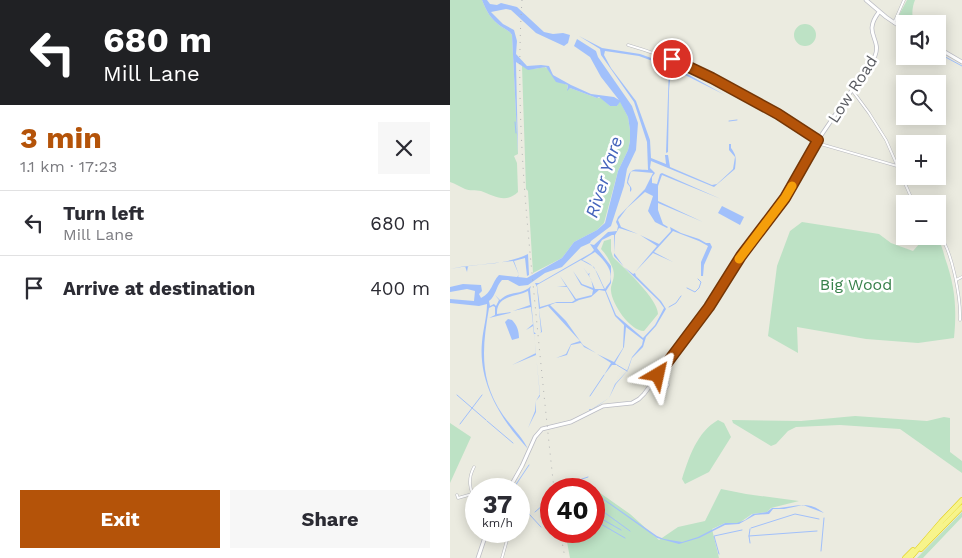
<!DOCTYPE html>
<meta charset="utf-8">
<style>
:root{--surface:#fff;--page:#f7f7f7;--text:#2b2b33;--muted:#7c7c81;--line:#e1e1e2;--accent:#b45309}
body{margin:0;font-family:"Work Sans",sans-serif;background:var(--page);color:var(--text);height:100vh;display:flex;flex-direction:column;font-size:19px;white-space:nowrap}
*{box-sizing:border-box;margin:0}
p{font-size:16px;color:var(--muted)}
.icon{flex:none;width:28px;height:28px;fill:none;stroke:currentColor;stroke-width:2;stroke-linecap:round;stroke-linejoin:round}
.map{position:relative;flex:1;overflow:hidden}
.sheet{display:flex;flex-direction:column;background:var(--surface);width:450px}
.sheet>*{flex:none}
.guide{background:#202124;color:#fff;overflow:hidden}
.controls{position:absolute;left:446px;top:15px;display:grid;gap:10px}
.controls a{display:grid;place-items:center;width:50px;height:50px;border-radius:0px;background:var(--surface);box-shadow:0 2px 12px #0003;font-size:25px}
.speed{position:absolute;left:15px;top:478px;display:flex;gap:10px;font-size:25px;font-weight:700;text-align:center}
.speed>*{display:grid;place-content:center;width:65px;height:65px;border-radius:50%;background:var(--surface);box-shadow:0 2px 12px #0003;line-height:1}
.speed small{font-size:12px;font-weight:400}
.speed .limit{border:8px solid #d22;background:#fff;color:#111}
.pin{position:absolute;display:grid;place-items:center;width:42px;height:42px;color:#fff;margin:-21px;border:2px solid #fff;border-radius:50%;box-shadow:0 1px 5px #0007}
.me{position:absolute;width:55px;margin:-28px;rotate:36deg;stroke-linejoin:round;filter:drop-shadow(0 0 4px #0008)}
.turn{display:flex;align-items:center;gap:18px;height:105px;padding:0 20px;font-size:22px}
.turn .icon{width:65px;height:65px;stroke-width:2.5}
.turn b{display:block;font-size:35px;line-height:42px}
.round{display:grid;place-items:center;flex:none;width:52px;height:52px;border-radius:0px;background:var(--page)}
.summary{display:flex;align-items:center;justify-content:space-between;height:85px;padding:0 20px}
h1{font-size:30px;font-weight:700;line-height:38px;color:var(--accent)}
.action{display:flex;gap:10px;margin-top:auto;padding:10px 20px}
.action a{flex:1;height:58px;border-radius:0px;background:var(--accent);color:#fff;font-size:20px;font-weight:700;line-height:58px;text-align:center}
.action a+a{background:var(--page);color:var(--text)}
ul{padding:0;list-style:none}
li{display:flex;align-items:center;gap:15px;height:65px;padding:0 20px;border-top:1px solid var(--line)}
li div{flex:1}
li b{display:block;font-size:19px}
li em{font-style:normal}
main{display:flex;flex:1;min-height:0}
.map>svg:first-child{display:block}
.green{fill:#bde2c5}
.water{fill:#a1c0fb;fill-rule:evenodd}
.lines{fill:none;stroke-linecap:round;stroke-linejoin:round}
.stream{stroke:#a1c0fb;stroke-width:1}
.street-casing{stroke:#b8b9bf;stroke-width:3}
.secondary-casing{stroke:#bbbcc4;stroke-width:4.5}
.highway-casing{stroke:#e1cd0b;stroke-width:5.5}
.street{stroke:#fff;stroke-width:2}
.secondary{stroke:#fff;stroke-width:3}
.highway{stroke:#f7f48b;stroke-width:4.5}
.rail{stroke:#b3b4b4;stroke-width:1;stroke-dasharray:1 6;stroke-linecap:butt}
.route-casing{stroke:#753606;stroke-width:12}
.route{stroke:#b45309;stroke-width:9}
.slow{stroke:#f59e0b;stroke-width:9}
.labels{text-anchor:middle;stroke-width:5;stroke-linejoin:round;paint-order:stroke}
.street-label{font-size:16px;fill:#595b61;stroke:#fff}
.park-label{font-size:16px;fill:#38814b;stroke:#fff}
.water-label{font-size:18px;font-style:italic;fill:#4665bc;stroke:#fff}
</style>
<main>
<section class="sheet">
<div class="guide">
<div class="turn"><svg class="icon" aria-label="left" viewBox="0 0 24 24"><path d="M17 20v-9H6M10 6l-5 5 5 5"/></svg><div><b>680 m</b>Mill Lane</div></div>
</div>
<div class="summary"><div><h1>3 min</h1><p>1.1 km · 17:23</p></div><a class="round"><svg class="icon" aria-label="close" viewBox="0 0 24 24"><path d="M6 6l12 12M18 6L6 18"/></svg></a></div>
<ul>
<li><svg class="icon" aria-label="left" viewBox="0 0 24 24"><path d="M17 20v-9H6M10 6l-5 5 5 5"/></svg><div><b>Turn left</b><p>Mill Lane</p></div><em>680 m</em></li>
<li><svg class="icon" aria-label="arrive" viewBox="0 0 24 24"><path d="M6 21V4h12l-3 4 3 4H6"/></svg><div><b>Arrive at destination</b></div><em>400 m</em></li>
</ul>
<div class="action"><a>Exit</a><a>Share</a></div>
</section>
<div class="map">
<svg width="512" height="558" viewBox="0 0 512 558">
<rect width="100%" height="100%" fill="#ebebe0"/>
<path class="green" d="M 0,0 L 32,0 C 36,10 40,18 49,25 C 54,29 59,30 62,35 L 68,154 L 64,156 L 67,163 L 68,192 C 55,204 45,196 31,191 C 26,190 19,191 15,189 C 9,186 6,184 0,182 Z
M 457,0 L 465,0 C 462,7 461,17 465,24 L 455,24 L 455,26 L 449,23 L 448,17 Z
M344 35a11 11 0 1 1 22 0a11 11 0 1 1-22 0Z
M 72,66 L 84,69 L 95,67 C 105,74 103,81 118,85 L 117,89 L 120,88 L 147,98 L 151,98 L 160,106 L 167,106 L 170,101 L 178,117 L 180,130 L 180,141 L 178,150 L 168,171 L 154,223 L 147,230 L 124,242 L 112,258 L 83,273 L 78,191 L 76,189 Z
M 352,222 L 429,234 L 441,243 L 463,251 L 470,243 L 472,236 L 486,236 C 491,243 493,250 495,258 C 505,286 507,308 504,338 L 468,343 L 416,339 L 347,327 L 348,353 L 318,336 L 327,266 L 340,231 Z
M 161,239 L 161,251 L 163,257 C 175,269 208,299 208,314 L 194,331 C 180,331 162,304 161,291 C 160,284 166,279 163,269 C 160,261 156,254 151,249 L 154,241 Z
M 405,416 L 477,421 L 494,417 L 500,418 L 500,452 L 512,461 L 512,473 L 450,429 L 390,425 L 346,427 L 338,431 L 326,444 L 321,446 L 283,423 L 282,420 L 351,421 Z
M 268,420 L 274,423 L 281,437 L 259,472 L 235,484 L 232,479 C 239,457 247,432 268,420 Z
M 0,423 L 21,437 L 0,483 Z
M 143,488 L 180,514 L 209,540 L 228,527 L 255,521 L 271,489 L 296,494 L 349,501 L 321,508 L 317,512 L 302,514 L 289,523 L 275,523 L 262,529 L 269,558 L 120,558 L 115,531 L 144,531 L 144,489 L 136,489 Z
M 512,512 L 512,517 L 473,558 L 467,558 Z"/>
<path class="water" d="M 32,0 L 37,0 L 40,4 L 47,5 L 51,3 L 67,7 L 94,32 L 103,34 L 113,33 L 120,35 L 118,43 L 114,46 L 86,33 L 61,10 L 56,9 L 41,12 L 53,24 L 64,30 L 67,41 L 66,54 L 77,66 L 91,65 L 99,66 L 103,75 L 121,85 L 141,94 L 164,97 L 169,100 L 151,77 L 140,57 L 124,46 L 127,39 L 146,51 L 148,57 L 182,106 L 188,123 L 186,150 L 177,169 L 174,186 L 161,226 L 141,241 L 140,243 L 131,247 L 112,267 L 95,273 L 78,285 L 69,286 L 58,280 L 52,280 C 46,286 46,296 39,301 L 40,306 L 44,304 L 46,306 L 49,300 L 45,295 L 50,300 C 60,290 71,296 81,286 L 80,289 L 84,332 L 86,334 L 84,334 L 90,396 L 86,401 L 86,412 L 78,428 L 85,411 L 86,401 L 90,394 L 86,355 L 62,365 L 86,353 L 83,326 L 76,330 L 83,324 L 81,307 L 63,311 L 80,305 L 78,291 C 66,297 46,295 47,314 L 61,312 L 60,313 L 39,318 L 45,315 L 45,307 L 43,306 L 39,308 C 32,348 29,380 53,415 C 61,426 73,438 78,449 C 51,420 28,383 32,342 C 33,329 37,317 37,304 L 29,306 L 0,303 L 0,299 L 24,301 L 25,291 L 17,289 L 0,292 L 0,287 L 13,284 L 31,285 L 32,291 L 29,294 L 31,298 C 42,293 42,282 49,275 L 67,277 L 69,275 L 63,261 L 18,266 L 17,272 L 20,281 L 15,266 L 0,269 C 25,263 54,266 78,254 L 79,275 L 77,276 L 75,258 L 64,261 L 69,275 L 68,277 L 77,278 L 112,258 L 124,242 L 147,230 L 155,223 L 168,171 L 178,150 L 180,141 L 180,130 L 178,117 L 170,102 L 167,106 L 160,106 L 149,97 L 147,98 L 120,88 L 117,91 L 118,85 L 106,82 L 96,67 L 78,70 L 66,62 L 68,154 L 62,35 C 59,30 54,29 49,25 C 40,18 36,10 32,0 Z
M 129,36 L 152,48 L 190,54 L 221,65 L 275,95 L 221,68 L 219,91 L 218,152 L 216,153 L 219,67 L 189,56 L 155,51 L 154,55 L 161,68 L 186,101 L 200,140 L 201,158 L 216,164 L 215,155 L 218,155 L 220,167 L 262,185 L 267,184 L 281,171 L 283,169 L 285,157 L 279,150 L 279,144 L 281,144 L 281,148 C 287,156 286,159 285,169 L 264,187 L 201,161 L 200,168 L 205,173 L 202,177 L 202,183 L 207,184 L 210,174 L 212,173 L 271,199 L 212,175 L 208,186 L 208,201 L 253,222 L 208,203 L 208,210 L 213,224 L 218,227 L 217,228 L 205,222 L 198,211 L 203,196 L 195,192 L 177,208 L 168,220 L 171,227 L 188,234 L 169,228 L 165,235 L 164,253 L 174,267 L 183,274 L 185,273 L 186,276 L 211,301 L 216,309 L 206,326 L 196,337 L 193,347 L 182,358 L 178,370 L 166,384 L 159,398 L 140,411 L 139,409 L 142,409 L 159,398 L 165,384 L 177,371 L 182,357 L 192,345 L 193,340 L 176,327 L 174,347 L 165,363 L 167,365 L 162,365 L 154,375 L 161,363 L 147,354 L 164,362 L 173,348 L 174,325 L 165,316 L 155,291 L 149,290 L 141,297 L 129,300 L 123,303 L 105,303 L 100,305 L 116,321 L 133,345 L 146,353 L 134,347 L 131,343 L 121,345 L 117,355 L 106,358 L 116,354 L 121,344 L 130,341 L 98,306 L 89,309 L 92,332 L 90,333 L 91,332 L 87,287 L 85,283 L 89,283 L 141,253 L 144,250 L 140,244 L 144,245 L 158,232 L 167,231 L 168,226 L 166,222 L 168,217 L 195,189 L 203,173 L 181,171 L 178,182 C 179,186 184,188 180,192 L 180,187 L 177,183 C 179,166 185,170 198,170 L 197,142 L 184,102 L 151,55 L 150,49 ZM 162,235 L 164,235 L 164,256 L 175,268 L 209,301 L 214,308 L 205,325 L 193,338 L 166,315 L 156,291 L 161,283 L 161,266 L 147,248 L 152,240 ZM 145,252 C 153,259 164,270 160,282 C 159,284 156,286 155,289 C 148,276 147,265 132,260 ZM 131,260 L 144,267 L 154,289 L 145,289 L 139,275 L 140,273 L 138,274 L 133,267 L 141,279 L 143,288 L 132,284 L 123,271 L 131,285 L 143,290 L 142,295 L 126,299 L 110,276 L 116,286 L 107,286 L 117,287 L 125,300 L 122,302 L 107,302 L 90,307 L 87,285 Z
M 272,206 L 294,217 L 290,225 L 268,213 Z
M 220,227 L 231,233 L 249,239 L 256,243 L 260,243 L 262,247 L 254,265 L 253,276 L 251,276 L 251,262 L 258,246 L 249,241 L 223,231 L 204,252 L 223,262 L 203,253 L 185,272 L 207,246 L 190,235 L 209,244 L 221,231 Z
M 58,319 L 62,320 C 67,325 69,331 69,338 L 62,340 L 55,322 Z
M 151,497 L 207,536 L 214,539 L 232,542 L 248,537 L 275,523 L 287,523 L 295,520 L 303,514 L 317,512 L 322,508 C 343,509 355,498 374,513 L 353,505 L 334,509 L 323,509 L 319,514 L 305,515 L 289,524 L 275,525 L 249,538 L 229,544 L 207,538 L 151,498 L 144,505 Z"/>
<g class="lines">
<path class="stream" d="M 488,53 L 512,66
M 279,121 L 287,120
M 65,122 L 66,133
M 237,288 L 245,292 L 249,288 L 251,282 L 248,279
M 219,307 L 226,303 L 231,296
M 167,365 L 177,371
M 7,395 L 36,420
M 140,396 L 154,375
M 37,421 L 63,443
M 10,424 L 32,395
M 109,487 L 138,477
M 63,489 L 79,465
M 144,501 L 148,496 L 145,488
M 69,503 L 91,527
M 144,505 L 180,531
M 85,512 L 101,498
M 145,515 L 171,530
M 144,520 L 175,538
M 301,528 L 345,514 L 369,519
M 299,536 L 367,531
M 300,543 L 299,536 L 300,529
M 371,551 L 374,518
M 269,554 L 264,536 L 292,530"/>
<g class="street-casing">
<path id="street" d="M 444,23 L 454,0
M 178,45 C 231,60 282,86 329,115 C 342,123 354,132 368,140
M 402,90 L 419,113 L 436,140 L 464,204
M 367,143 L 447,166
M 488,234 C 502,247 511,300 510,320
M 506,280 L 512,277
M 208,375 L 217,382 L 218,385 L 209,400
M 24,467 C 17,480 20,490 26,502
M 7,495 L 8,498 L 22,494
M 37,532 L 53,533 L 57,535 L 57,540 L 52,558"/>
</g>
<g class="secondary-casing">
<path id="secondary" d="M 416,0 L 436,17 L 455,30
M 488,48 L 512,62
M 59,489 L 72,466 L 85,437 L 92,429 L 121,422 L 153,406 L 182,403 L 189,399 L 194,394 L 259,307 L 291,256 L 335,199 L 366,143 L 425,56 C 432,38 412,34 429,12
M 28,558 L 37,531"/>
</g>
<g class="highway-casing">
<path id="highway" d="M 471,549 L 512,507
M 455,558 L 463,550
M 460,558 L 491,522 L 512,500"/>
</g>
<use href="#street" class="street"/>
<use href="#secondary" class="secondary"/>
<use href="#highway" class="highway"/>
<path class="rail" d="M 72,0 C 66,92 73,182 82,273 C 89,345 96,417 104,489
M 110,531 L 115,558"/>
</g>
<g class="lines">
<g class="route-casing">
<path id="route" d="M 208,375 L 259,307 L 291,256 L 335,198 L 368,140 L 328,114 L 262,78 L 222,59"/>
</g>
<use href="#route" class="route"/>
<path class="slow" d="M 289,259 L 335,198 L 342,186"/>
</g>
<g class="labels">
<g class="street-label">
<text transform="translate(402 89) rotate(-57)" y="6">Low Road</text>
</g>
<g class="park-label">
<text x="406" y="290">Big Wood</text>
</g>
<g class="water-label">
<text transform="translate(154 177) rotate(-72)" y="6">River Yare</text>
</g>
</g>
</svg>
<div class="controls">
<a><svg class="icon" aria-label="sound" viewBox="0 0 24 24"><path d="M4 9h4l5-4v14l-5-4H4zM17 9q2 3 0 6"/></svg></a>
<a><svg class="icon" aria-label="search" viewBox="0 0 24 24"><circle cx="10" cy="10" r="6"/><path d="M15 15l6 6"/></svg></a>
<a>+</a>
<a>−</a>
</div>
<div class="speed"><div>37<small>km/h</small></div><div class="limit">40</div></div>
<div class="pin" style="left:222px;top:59px;background:#d93025"><svg class="icon" aria-label="arrive" viewBox="0 0 24 24"><path d="M6 21V4h12l-3 4 3 4H6"/></svg></div>
<svg class="me" style="left:208px;top:375px" viewBox="-20 -20 40 40"><path d="M0-17L14 15 0 8-14 15z" fill="#b45309" stroke="#fff" stroke-width="4"/></svg>
</div>
</main>
